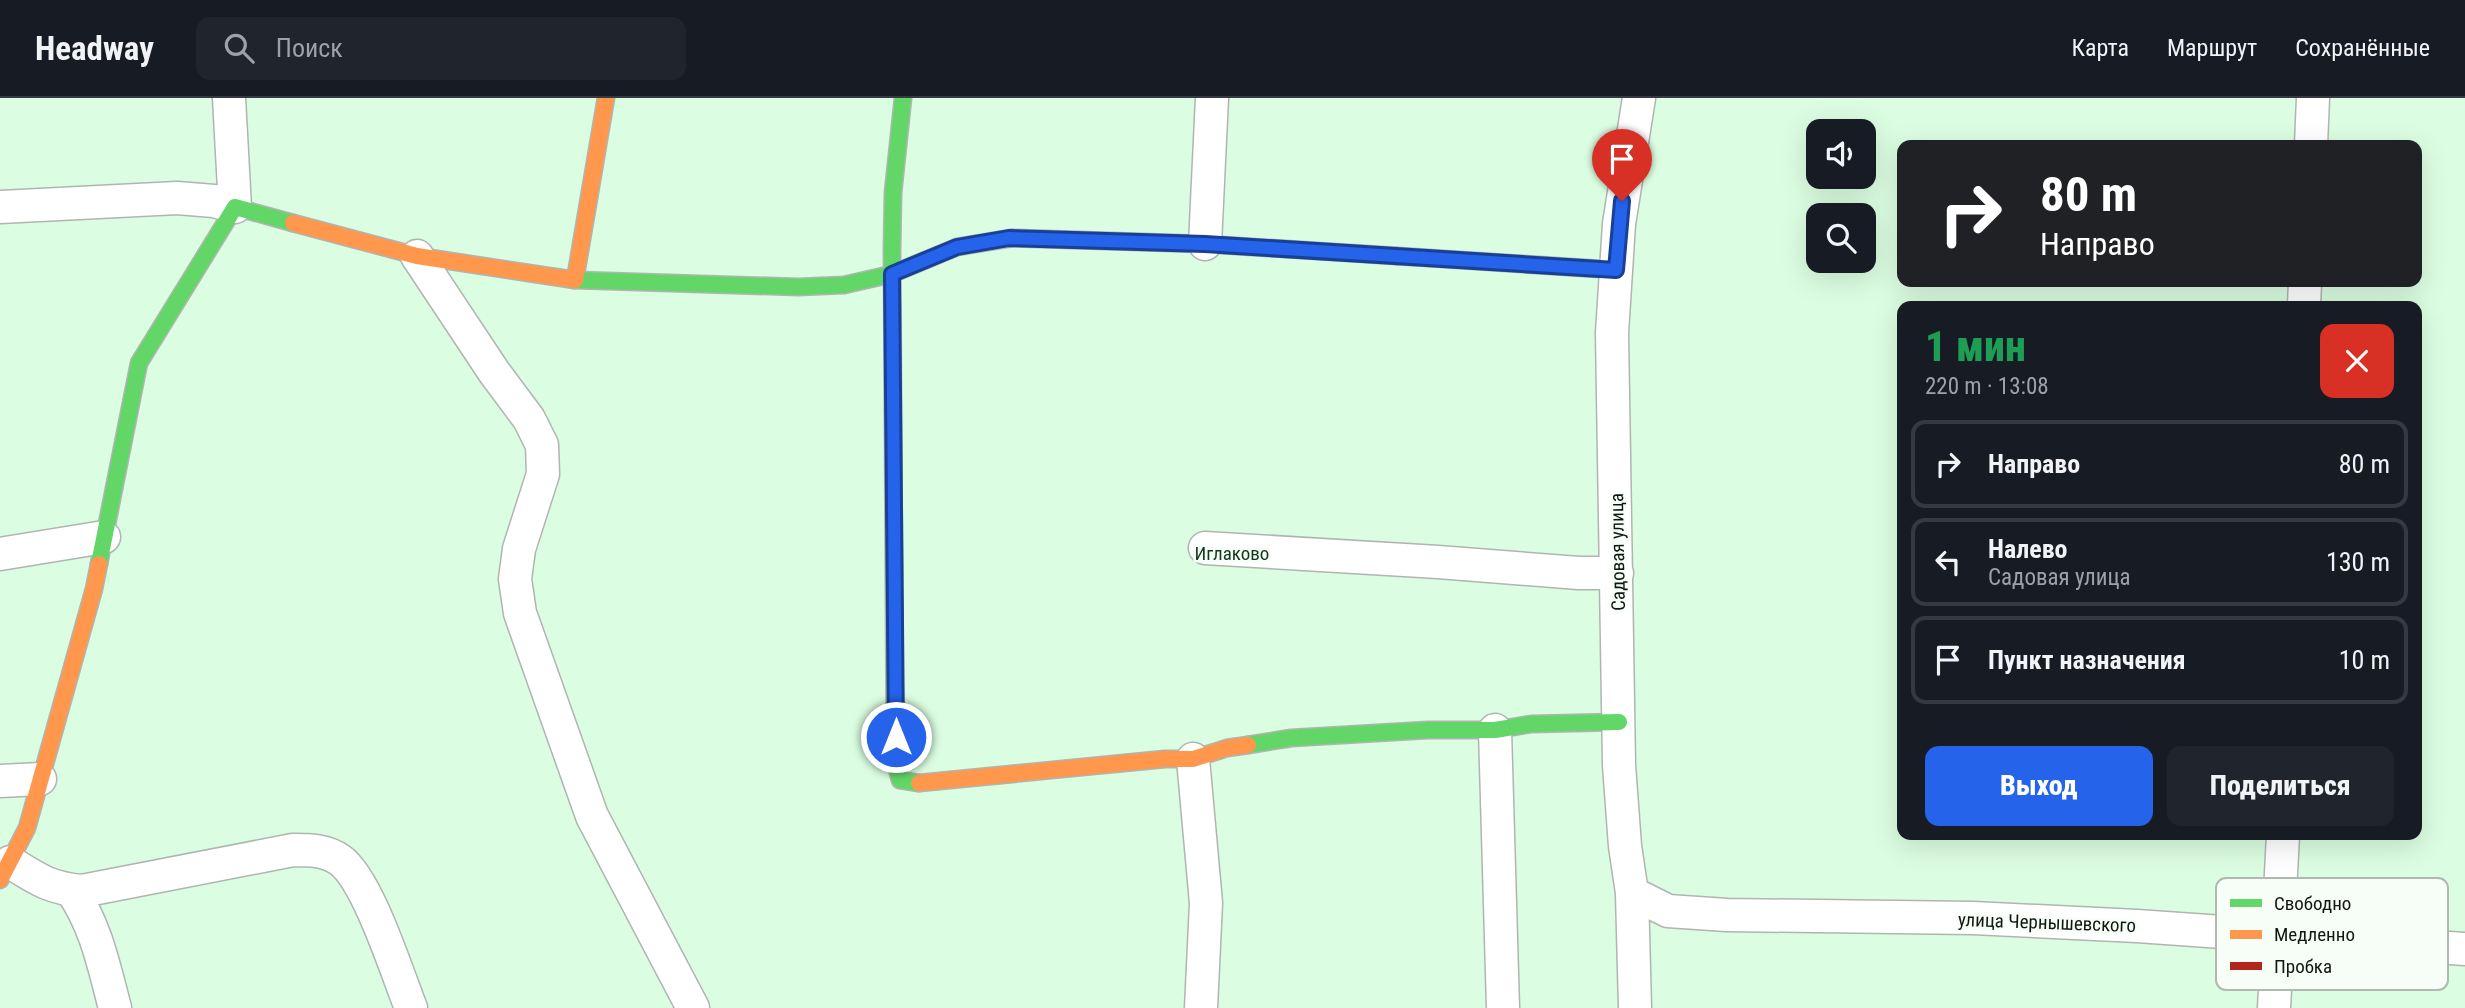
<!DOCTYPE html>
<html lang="ru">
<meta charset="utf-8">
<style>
:root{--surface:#171b24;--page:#20242c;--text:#f1f3f6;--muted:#9ea1a6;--line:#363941;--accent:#2563eb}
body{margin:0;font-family:"Roboto Condensed",sans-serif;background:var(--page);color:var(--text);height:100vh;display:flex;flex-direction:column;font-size:26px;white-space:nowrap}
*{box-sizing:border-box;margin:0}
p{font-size:23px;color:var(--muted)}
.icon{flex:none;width:38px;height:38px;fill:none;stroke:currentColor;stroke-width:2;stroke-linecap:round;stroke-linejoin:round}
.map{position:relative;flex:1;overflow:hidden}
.drawer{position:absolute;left:1897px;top:203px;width:525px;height:539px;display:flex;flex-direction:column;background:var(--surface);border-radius:14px;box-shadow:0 7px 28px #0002}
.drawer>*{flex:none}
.hud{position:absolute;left:1897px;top:42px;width:525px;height:147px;border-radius:14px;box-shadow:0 7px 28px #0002;background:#202124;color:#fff;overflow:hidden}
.buttons{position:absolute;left:1806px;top:21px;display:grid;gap:14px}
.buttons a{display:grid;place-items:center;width:70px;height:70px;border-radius:14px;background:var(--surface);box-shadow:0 7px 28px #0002;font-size:35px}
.pin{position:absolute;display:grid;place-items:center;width:60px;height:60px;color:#fff;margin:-72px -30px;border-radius:50% 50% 50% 0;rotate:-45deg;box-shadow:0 0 7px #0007}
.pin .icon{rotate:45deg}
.me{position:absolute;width:77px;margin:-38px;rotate:0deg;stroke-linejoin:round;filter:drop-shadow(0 0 5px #0008)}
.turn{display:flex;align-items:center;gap:24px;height:147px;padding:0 28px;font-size:32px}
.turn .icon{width:91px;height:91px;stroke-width:2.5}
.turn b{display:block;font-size:49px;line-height:60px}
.round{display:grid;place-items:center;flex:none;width:74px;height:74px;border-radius:14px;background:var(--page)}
.overview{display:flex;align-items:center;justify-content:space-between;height:119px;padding:0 28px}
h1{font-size:42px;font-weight:800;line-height:52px;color:#1e9e55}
.action{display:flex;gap:14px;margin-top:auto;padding:14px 28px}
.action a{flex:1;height:80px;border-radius:14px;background:var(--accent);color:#fff;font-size:28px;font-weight:800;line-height:80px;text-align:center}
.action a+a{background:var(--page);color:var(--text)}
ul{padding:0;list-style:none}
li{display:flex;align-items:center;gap:21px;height:88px;margin:0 14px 10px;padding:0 14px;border:4px solid var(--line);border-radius:14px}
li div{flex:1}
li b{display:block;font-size:26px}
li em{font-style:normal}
header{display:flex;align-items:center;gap:42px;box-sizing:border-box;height:98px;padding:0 35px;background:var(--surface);border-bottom:2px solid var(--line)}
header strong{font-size:33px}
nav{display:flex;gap:38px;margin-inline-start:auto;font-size:24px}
.search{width:490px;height:63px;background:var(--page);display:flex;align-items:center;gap:18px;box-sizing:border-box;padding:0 24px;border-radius:14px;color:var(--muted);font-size:26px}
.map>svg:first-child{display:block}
.garden{fill:#dbfde1;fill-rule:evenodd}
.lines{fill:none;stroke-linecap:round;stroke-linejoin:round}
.street-casing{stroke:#b0b5b1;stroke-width:35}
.fast-casing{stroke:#b0b5b1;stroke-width:19}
.slow-casing{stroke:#b0b5b1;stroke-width:19}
.jam-casing{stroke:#b0b5b1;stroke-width:19}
.street{stroke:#fefffe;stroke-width:32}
.fast{stroke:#63d668;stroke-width:16}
.slow{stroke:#ff974d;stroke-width:16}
.jam{stroke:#b3261e;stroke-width:16}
.route-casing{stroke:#184099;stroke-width:18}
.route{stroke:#2563eb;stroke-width:12}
.labels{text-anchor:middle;stroke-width:5;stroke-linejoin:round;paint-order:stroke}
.street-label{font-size:19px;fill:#111612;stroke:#f6fef7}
.park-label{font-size:19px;fill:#13371e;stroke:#f6fef7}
.key{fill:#f6fef7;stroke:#b1b8b2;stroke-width:2}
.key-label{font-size:19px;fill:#111612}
</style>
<header>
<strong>Headway</strong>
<div class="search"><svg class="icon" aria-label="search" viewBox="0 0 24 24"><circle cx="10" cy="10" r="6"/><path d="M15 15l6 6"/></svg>Поиск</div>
<nav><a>Карта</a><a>Маршрут</a><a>Сохранённые</a></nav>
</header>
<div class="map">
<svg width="2465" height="910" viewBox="0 0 2465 910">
<rect width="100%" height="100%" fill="#f8fcf8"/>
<path class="garden" d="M 0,0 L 2465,0 L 2465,910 L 0,910 ZM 1818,33 L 1864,33 L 1864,79 L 1818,79 ZM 1902,47 L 2417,47 L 2417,184 L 1902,184 ZM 1818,117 L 1864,117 L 1864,163 L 1818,163 ZM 1902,208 L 2417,208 L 2417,737 L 1902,737 Z"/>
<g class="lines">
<g class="street-casing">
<path id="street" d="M 2311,47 L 2313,0
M 0,109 L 177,100 L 214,103 L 235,109 L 229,0
M 1205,146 L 1212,0
M 417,158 L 494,274 L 529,321 L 542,347 L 543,376 L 519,451 L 515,481 L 520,515 L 592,718 L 693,910
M 2304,208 L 2305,184
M 1205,450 L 1438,464 L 1579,475 L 1617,475
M 0,456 L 104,439
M 1495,632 L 1503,910
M 1193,661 L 1206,805 L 1201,910
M 0,683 L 40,681
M 10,764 C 37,781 49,790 82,793 L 293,752 C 310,752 326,752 340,762 C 368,782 397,875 411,910
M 71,792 C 96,827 104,869 115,910
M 1632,795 L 1668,813 L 1727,817 L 1973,820 L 2137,828 L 2465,851
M 1635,910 L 1632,795 L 1625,748 L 1619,667 L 1612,235 L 1619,126 L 1639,0
M 2274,910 L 2283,737"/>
</g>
<g class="fast-casing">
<path id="fast" d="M 903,0 L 893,95 L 892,152 L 895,663 L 900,682 L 919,685
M 575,182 L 798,189 L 844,187 L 892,176 L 957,149 L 1012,140
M 99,466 L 139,265 L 235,109 L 293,125
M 1248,647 L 1291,640 L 1428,632 L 1495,632 L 1531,626 L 1619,624"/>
</g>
<g class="slow-casing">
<path id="slow" d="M 293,125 L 417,158 L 575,182 L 606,0
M 1397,158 L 1616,172
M 919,685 L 1165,661 L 1193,661 L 1227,650 L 1248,647
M 0,782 L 27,730 L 94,491 L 99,466"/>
</g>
<g class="jam-casing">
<path id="jam" d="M 1012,140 L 1205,146 L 1397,158"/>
</g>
<use href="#street" class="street"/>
<use href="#fast" class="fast"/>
<use href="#slow" class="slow"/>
<use href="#jam" class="jam"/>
</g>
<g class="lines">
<g class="route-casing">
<path id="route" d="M 896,639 L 892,176 L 957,149 L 1009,140 L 1205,146 L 1616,172 L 1622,103"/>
</g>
<use href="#route" class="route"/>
</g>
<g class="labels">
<g class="street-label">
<text transform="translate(1617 454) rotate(-91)" y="7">Садовая улица</text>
<text transform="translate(2047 824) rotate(2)" y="7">улица Чернышевского</text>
</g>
<g class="park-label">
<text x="1232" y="462">Иглаково</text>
</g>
</g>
<rect x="2216" y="780" width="232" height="112" rx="10" class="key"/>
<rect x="2230" y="801" width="32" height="8" fill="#63d668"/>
<rect x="2230" y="832" width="32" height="9" fill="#ff974d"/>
<rect x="2230" y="864" width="32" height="8" fill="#b3261e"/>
<g class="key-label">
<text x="2274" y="812">Свободно</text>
<text x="2274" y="843">Медленно</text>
<text x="2274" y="875">Пробка</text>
</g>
</svg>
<div class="buttons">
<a><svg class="icon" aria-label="sound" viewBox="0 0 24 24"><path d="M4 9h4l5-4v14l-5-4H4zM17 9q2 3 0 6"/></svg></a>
<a><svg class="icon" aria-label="search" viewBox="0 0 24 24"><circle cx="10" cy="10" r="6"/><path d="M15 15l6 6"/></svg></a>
</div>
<div class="pin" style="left:1622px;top:103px;background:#d93025"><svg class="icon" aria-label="arrive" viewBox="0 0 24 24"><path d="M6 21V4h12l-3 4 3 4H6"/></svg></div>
<svg class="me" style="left:896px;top:639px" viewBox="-20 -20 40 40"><circle r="17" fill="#2563eb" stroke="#fff" stroke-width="3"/><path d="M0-11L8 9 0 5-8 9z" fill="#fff"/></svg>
<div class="hud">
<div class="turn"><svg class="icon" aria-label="right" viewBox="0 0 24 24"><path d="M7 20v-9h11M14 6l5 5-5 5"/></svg><div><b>80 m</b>Направо</div></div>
</div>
<section class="drawer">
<div class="overview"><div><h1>1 мин</h1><p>220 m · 13:08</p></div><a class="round" style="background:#d93025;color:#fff"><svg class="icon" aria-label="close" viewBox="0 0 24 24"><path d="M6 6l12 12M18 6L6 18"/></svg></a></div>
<ul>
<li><svg class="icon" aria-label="right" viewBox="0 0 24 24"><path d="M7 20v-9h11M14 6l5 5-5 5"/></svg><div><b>Направо</b></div><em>80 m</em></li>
<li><svg class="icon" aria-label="left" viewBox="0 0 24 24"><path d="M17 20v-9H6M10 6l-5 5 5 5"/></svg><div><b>Налево</b><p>Садовая улица</p></div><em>130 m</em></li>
<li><svg class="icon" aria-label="arrive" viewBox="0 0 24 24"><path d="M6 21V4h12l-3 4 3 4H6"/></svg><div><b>Пункт назначения</b></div><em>10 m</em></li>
</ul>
<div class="action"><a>Выход</a><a>Поделиться</a></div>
</section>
</div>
